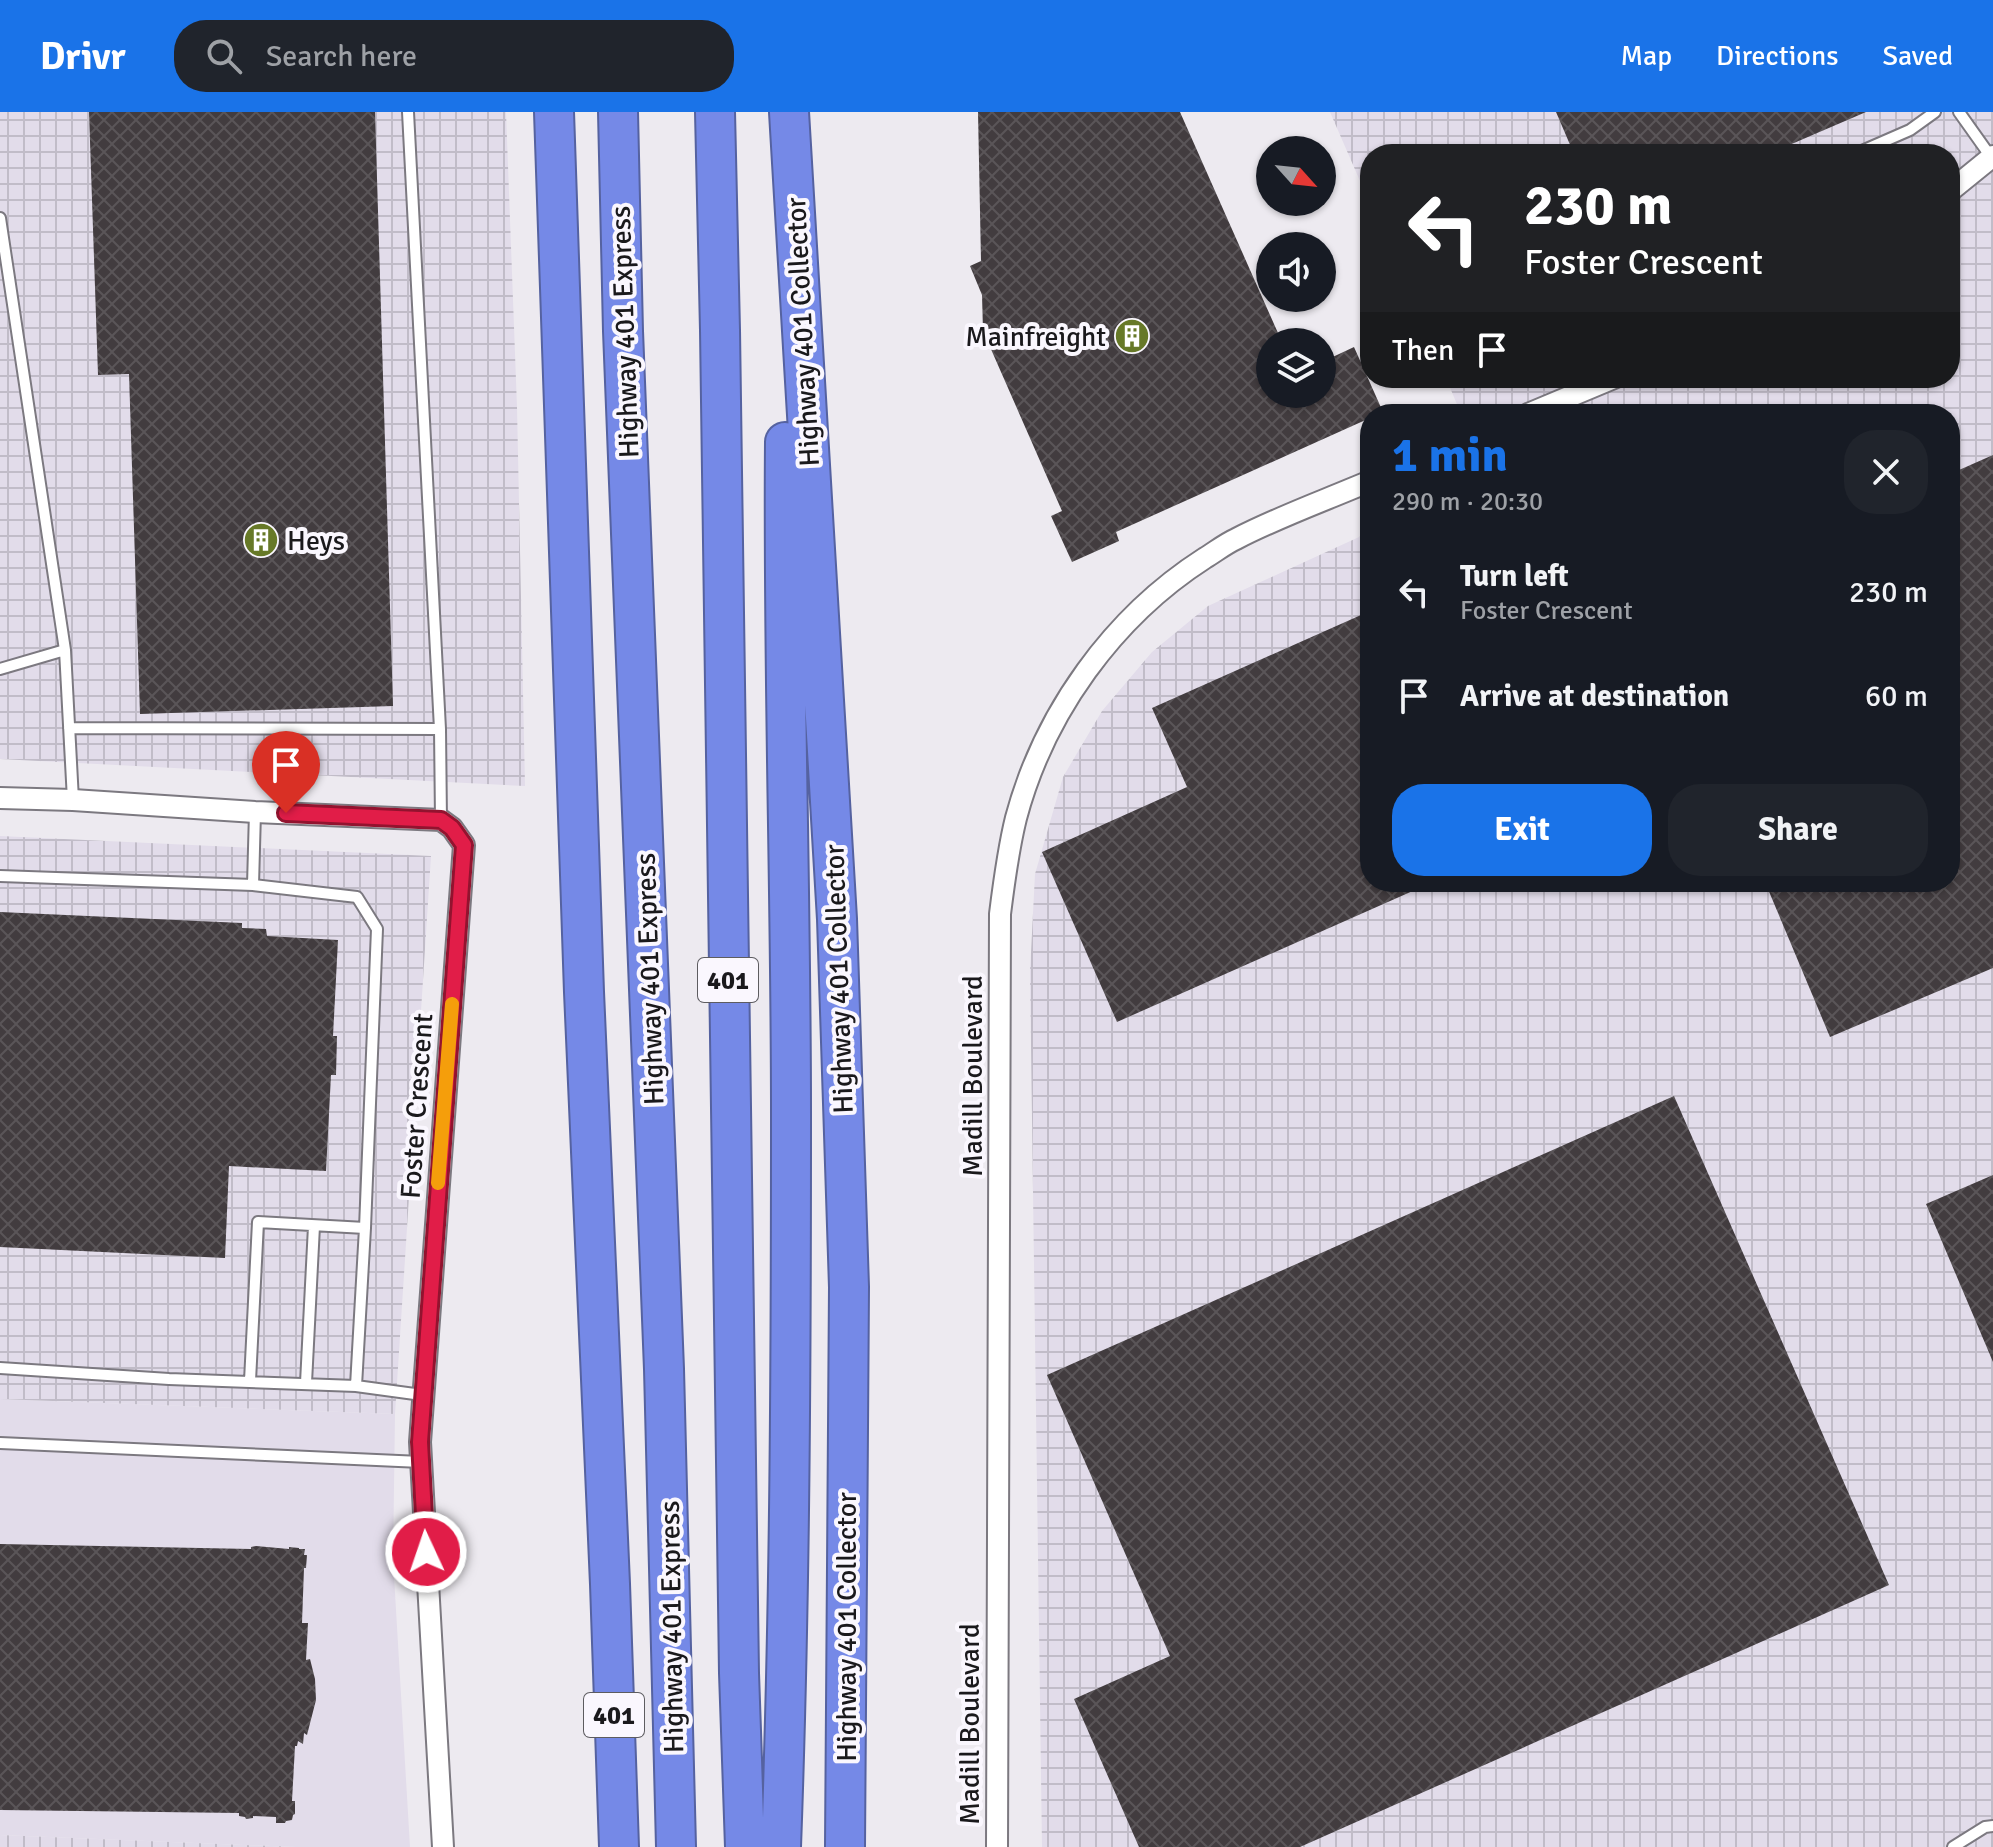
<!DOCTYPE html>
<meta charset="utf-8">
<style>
:root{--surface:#171b24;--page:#20242c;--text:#f1f3f6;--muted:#9ea1a6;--accent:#1a73e8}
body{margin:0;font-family:Signika,sans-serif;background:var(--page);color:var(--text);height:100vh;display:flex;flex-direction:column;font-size:30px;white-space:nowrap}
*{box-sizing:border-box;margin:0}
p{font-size:26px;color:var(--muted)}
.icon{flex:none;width:44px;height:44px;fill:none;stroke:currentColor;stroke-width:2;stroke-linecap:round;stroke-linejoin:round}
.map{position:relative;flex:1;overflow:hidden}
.sheet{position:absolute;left:1360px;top:292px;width:600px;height:488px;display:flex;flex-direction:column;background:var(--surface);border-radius:32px;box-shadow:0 2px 6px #0004}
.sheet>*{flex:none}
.top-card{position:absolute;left:1360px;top:32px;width:600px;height:244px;border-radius:32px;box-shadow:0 2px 6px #0004;background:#202124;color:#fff;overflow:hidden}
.needle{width:52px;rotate:117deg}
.buttons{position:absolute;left:1256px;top:24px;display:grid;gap:16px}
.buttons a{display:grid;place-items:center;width:80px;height:80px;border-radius:50%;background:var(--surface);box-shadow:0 2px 6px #0004;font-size:40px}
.pin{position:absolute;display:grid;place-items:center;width:68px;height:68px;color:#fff;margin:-82px -34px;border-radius:50% 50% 50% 0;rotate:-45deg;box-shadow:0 0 8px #0007}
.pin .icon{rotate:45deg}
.me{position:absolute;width:88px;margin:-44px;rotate:357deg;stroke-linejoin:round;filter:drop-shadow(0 0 6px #0008)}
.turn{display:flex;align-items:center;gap:28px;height:168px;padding:0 32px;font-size:36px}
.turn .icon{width:104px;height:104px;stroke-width:2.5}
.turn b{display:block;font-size:56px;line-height:68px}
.then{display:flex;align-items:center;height:76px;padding:0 32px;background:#0003;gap:16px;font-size:30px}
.round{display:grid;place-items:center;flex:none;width:84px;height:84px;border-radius:32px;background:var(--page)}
.head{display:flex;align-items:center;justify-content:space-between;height:136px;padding:0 32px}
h1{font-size:48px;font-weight:800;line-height:60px;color:var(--accent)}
.primary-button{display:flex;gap:16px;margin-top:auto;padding:16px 32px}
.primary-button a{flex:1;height:92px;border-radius:32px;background:var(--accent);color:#fff;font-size:32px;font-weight:800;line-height:92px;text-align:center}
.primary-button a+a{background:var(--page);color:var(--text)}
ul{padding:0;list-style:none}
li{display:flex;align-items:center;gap:24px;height:104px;padding:0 32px}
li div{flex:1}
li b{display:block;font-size:30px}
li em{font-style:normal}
header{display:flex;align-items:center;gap:48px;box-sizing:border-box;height:112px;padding:0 40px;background:var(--accent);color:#fff}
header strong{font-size:38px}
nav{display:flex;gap:44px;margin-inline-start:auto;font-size:28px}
.search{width:560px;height:72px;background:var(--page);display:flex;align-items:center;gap:20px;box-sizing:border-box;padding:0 28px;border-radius:32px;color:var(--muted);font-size:30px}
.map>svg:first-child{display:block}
.built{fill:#e2dcea}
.industrial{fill:url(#industrial-grid)}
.building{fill:url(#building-cross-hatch)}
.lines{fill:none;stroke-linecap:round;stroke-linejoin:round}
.lane-casing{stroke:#7c7980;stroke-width:14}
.street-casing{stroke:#7c7980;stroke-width:24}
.highway-casing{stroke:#5562a0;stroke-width:42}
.lane{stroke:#fff;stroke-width:10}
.street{stroke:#fff;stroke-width:20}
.highway{stroke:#7589e7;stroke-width:38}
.route-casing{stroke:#92132f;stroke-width:20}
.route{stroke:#e11d48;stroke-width:14}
.slow{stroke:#f59e0b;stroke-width:14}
.labels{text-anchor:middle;stroke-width:8;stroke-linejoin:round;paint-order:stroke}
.shield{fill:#faf7fe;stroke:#5d5c60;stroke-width:2}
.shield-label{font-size:26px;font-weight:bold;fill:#1a191c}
.street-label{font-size:28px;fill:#1a191c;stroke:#faf7fe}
.poi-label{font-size:28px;fill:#1a191c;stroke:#faf7fe;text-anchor:end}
</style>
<header>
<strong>Drivr</strong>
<div class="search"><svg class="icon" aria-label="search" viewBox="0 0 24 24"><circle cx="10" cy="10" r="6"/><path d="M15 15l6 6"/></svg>Search here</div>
<nav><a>Map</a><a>Directions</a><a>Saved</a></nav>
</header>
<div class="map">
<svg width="1993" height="1735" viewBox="0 0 1993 1735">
<defs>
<pattern id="industrial-grid" width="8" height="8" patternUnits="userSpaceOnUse" patternTransform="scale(2)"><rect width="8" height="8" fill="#e2dcea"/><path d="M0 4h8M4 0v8" fill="none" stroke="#c1bcc8"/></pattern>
<pattern id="building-cross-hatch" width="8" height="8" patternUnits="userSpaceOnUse" patternTransform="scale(2)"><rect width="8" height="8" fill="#423c3f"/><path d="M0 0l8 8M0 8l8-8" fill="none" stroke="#5a5558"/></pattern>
</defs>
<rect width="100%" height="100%" fill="#edeaf0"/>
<path class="built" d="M 0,1287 L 395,1302 L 393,1447 L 410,1735 L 296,1735 L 0,1723 Z"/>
<path class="industrial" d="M 0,0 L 506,0 L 517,295 L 525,674 L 0,647 Z
M 1330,0 L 1993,0 L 1993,1735 L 1042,1735 L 1030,860 L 1035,762 L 1063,665 L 1102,599 L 1152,540 L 1208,494 L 1370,420 L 1370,770 L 1950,770 L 1950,302 L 1461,302 L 1446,266 L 1950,266 L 1950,42 L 1370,42 L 1370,92 Z
M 0,724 L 431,744 L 395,1302 L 0,1287 Z
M 0,1723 L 296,1735 L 0,1735 Z"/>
<path class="building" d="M 89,0 L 375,0 L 393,594 L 140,602 L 129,262 L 98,263 Z
M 978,0 L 1180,0 L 1282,230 L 1270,230 L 1270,282 L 1322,282 L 1322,250 L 1354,235 L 1383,300 L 1370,302 L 1370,306 L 1116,420 L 1119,429 L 1072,450 L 1051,404 L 1062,399 L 983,219 L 982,183 L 970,154 L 981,149 Z
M 1556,0 L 1866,0 L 1787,34 L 1790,42 L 1574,42 Z
M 1993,343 L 1993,856 L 1830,925 L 1765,770 L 1950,770 L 1950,362 Z
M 1370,499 L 1370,770 L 1433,770 L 1117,910 L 1042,740 L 1187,675 L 1152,596 Z
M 0,800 L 242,811 L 242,816 L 266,817 L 267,824 L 338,828 L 333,924 L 337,924 L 336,963 L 331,963 L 326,1059 L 229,1054 L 225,1146 L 0,1135 Z
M 1674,984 L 1889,1473 L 1300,1735 L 1139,1735 L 1074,1587 L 1170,1544 L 1047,1263 Z
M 1993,1063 L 1993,1250 L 1926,1092 Z
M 0,1432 L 251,1437 L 251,1435 L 256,1434 L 289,1437 L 289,1435 L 299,1436 L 299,1437 L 305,1437 L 304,1443 L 307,1443 L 306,1456 L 304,1456 L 302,1511 L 308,1511 L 306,1548 L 310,1547 L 315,1567 L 316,1588 L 307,1623 L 304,1621 L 303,1632 L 298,1629 L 297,1634 L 295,1634 L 292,1689 L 295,1689 L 295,1702 L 293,1703 L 292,1708 L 286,1709 L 285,1711 L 276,1711 L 276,1705 L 253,1704 L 253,1706 L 246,1707 L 245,1705 L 239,1704 L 239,1701 L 0,1698 Z"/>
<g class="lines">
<g class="lane-casing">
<path id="lane" d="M 408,0 L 440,617
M 1959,0 L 1991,45
M 1855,42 L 1910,18 L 1935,0
M 0,106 L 65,538 L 73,688
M 0,557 L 65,538
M 69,616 L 440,617 L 441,708
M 0,764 L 253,773 L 255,700
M 253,773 L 357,785 L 377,817 L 365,1116 L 356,1274 L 422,1283
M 0,1256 L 169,1267 L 356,1274
M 250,1269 L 258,1110 L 365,1116
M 306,1271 L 314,1114
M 0,1331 L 421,1350
M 1953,1735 L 1985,1715 L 1993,1714"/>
</g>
<g class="street-casing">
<path id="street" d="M 1950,79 L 1993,44
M 1528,302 L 1614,266
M 0,686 L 73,688 L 255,700 L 441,708 L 452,716 L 464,733 L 420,1330 L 443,1735
M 997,1735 L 1000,802 C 1004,770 1008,738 1016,706 C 1044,601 1113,505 1205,446 C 1215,440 1225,432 1236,427 C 1278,405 1326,388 1370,369"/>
</g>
<g class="highway-casing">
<path id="highway" d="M 554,0 L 584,880 L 610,1472 L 619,1735
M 618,0 L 623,219 L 664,1257 L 676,1735
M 715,0 L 720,218 L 739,1561 L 745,1735
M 789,0 L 837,807 L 849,1175 L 845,1735
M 781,1735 C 790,1490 791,1245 791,1001 C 791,777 783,554 785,330"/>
</g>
<use href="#lane" class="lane"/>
<use href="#street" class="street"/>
<use href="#highway" class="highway"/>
</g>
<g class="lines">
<g class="route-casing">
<path id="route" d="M 286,701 L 441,708 L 452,716 L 464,733 L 420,1330 L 426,1440"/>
</g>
<use href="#route" class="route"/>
<path class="slow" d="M 438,1071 L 452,892"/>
</g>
<defs>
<g id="building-disc" transform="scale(1.8)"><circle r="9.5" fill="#677928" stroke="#faf7fe"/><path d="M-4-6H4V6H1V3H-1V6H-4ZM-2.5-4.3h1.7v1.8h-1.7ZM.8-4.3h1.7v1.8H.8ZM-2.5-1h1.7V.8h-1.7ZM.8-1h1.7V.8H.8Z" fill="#fff"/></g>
</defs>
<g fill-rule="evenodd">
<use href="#building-disc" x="1132" y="224"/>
<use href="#building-disc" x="261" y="428"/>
</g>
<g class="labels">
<g class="shield">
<rect x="698" y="846" width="60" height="44" rx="6"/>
<rect x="584" y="1581" width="60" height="44" rx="6"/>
</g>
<g class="shield-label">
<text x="728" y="877">401</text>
<text x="614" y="1612">401</text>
</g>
<g class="street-label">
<text transform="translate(624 220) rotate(-92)" y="10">Highway 401 Express</text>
<text transform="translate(802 220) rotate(-93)" y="10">Highway 401 Collector</text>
<text transform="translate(649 867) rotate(-92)" y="10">Highway 401 Express</text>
<text transform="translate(838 867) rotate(-92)" y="10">Highway 401 Collector</text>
<text transform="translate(972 964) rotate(-90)" y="10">Madill Boulevard</text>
<text transform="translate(416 994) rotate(-86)" y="10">Foster Crescent</text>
<text transform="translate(671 1515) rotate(-91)" y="10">Highway 401 Express</text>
<text transform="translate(846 1515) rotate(-90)" y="10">Highway 401 Collector</text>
<text transform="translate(969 1612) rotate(-90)" y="10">Madill Boulevard</text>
</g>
<g class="poi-label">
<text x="1106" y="234">Mainfreight</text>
<text x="287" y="438" text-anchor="start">Heys</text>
</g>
</g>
</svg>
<div class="buttons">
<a><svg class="needle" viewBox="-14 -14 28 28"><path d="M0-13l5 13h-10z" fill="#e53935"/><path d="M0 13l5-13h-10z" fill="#9ea1a6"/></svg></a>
<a><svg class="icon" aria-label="sound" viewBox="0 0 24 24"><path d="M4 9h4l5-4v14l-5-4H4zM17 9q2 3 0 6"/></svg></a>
<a><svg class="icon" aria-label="layers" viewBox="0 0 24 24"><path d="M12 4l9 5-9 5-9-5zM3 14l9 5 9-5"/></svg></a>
</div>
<div class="pin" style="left:286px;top:701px;background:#d93025"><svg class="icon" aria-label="arrive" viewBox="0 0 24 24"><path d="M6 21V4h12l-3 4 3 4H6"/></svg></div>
<svg class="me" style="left:426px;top:1440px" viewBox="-20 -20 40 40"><circle r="17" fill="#e11d48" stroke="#fff" stroke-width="3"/><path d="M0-11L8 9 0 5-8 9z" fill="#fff"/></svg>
<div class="top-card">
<div class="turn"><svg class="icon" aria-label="left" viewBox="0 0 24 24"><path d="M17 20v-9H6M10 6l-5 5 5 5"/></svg><div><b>230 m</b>Foster Crescent</div></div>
<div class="then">Then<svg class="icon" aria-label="arrive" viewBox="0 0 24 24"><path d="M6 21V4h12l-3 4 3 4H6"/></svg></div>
</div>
<section class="sheet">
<div class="head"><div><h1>1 min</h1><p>290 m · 20:30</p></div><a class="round"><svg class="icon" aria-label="close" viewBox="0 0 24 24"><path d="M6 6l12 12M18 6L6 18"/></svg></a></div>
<ul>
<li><svg class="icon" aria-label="left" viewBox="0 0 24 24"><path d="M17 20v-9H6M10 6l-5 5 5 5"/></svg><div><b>Turn left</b><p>Foster Crescent</p></div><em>230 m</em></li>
<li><svg class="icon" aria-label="arrive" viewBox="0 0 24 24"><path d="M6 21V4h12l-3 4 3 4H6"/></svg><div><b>Arrive at destination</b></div><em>60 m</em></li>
</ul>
<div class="primary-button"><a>Exit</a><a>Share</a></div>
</section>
</div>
